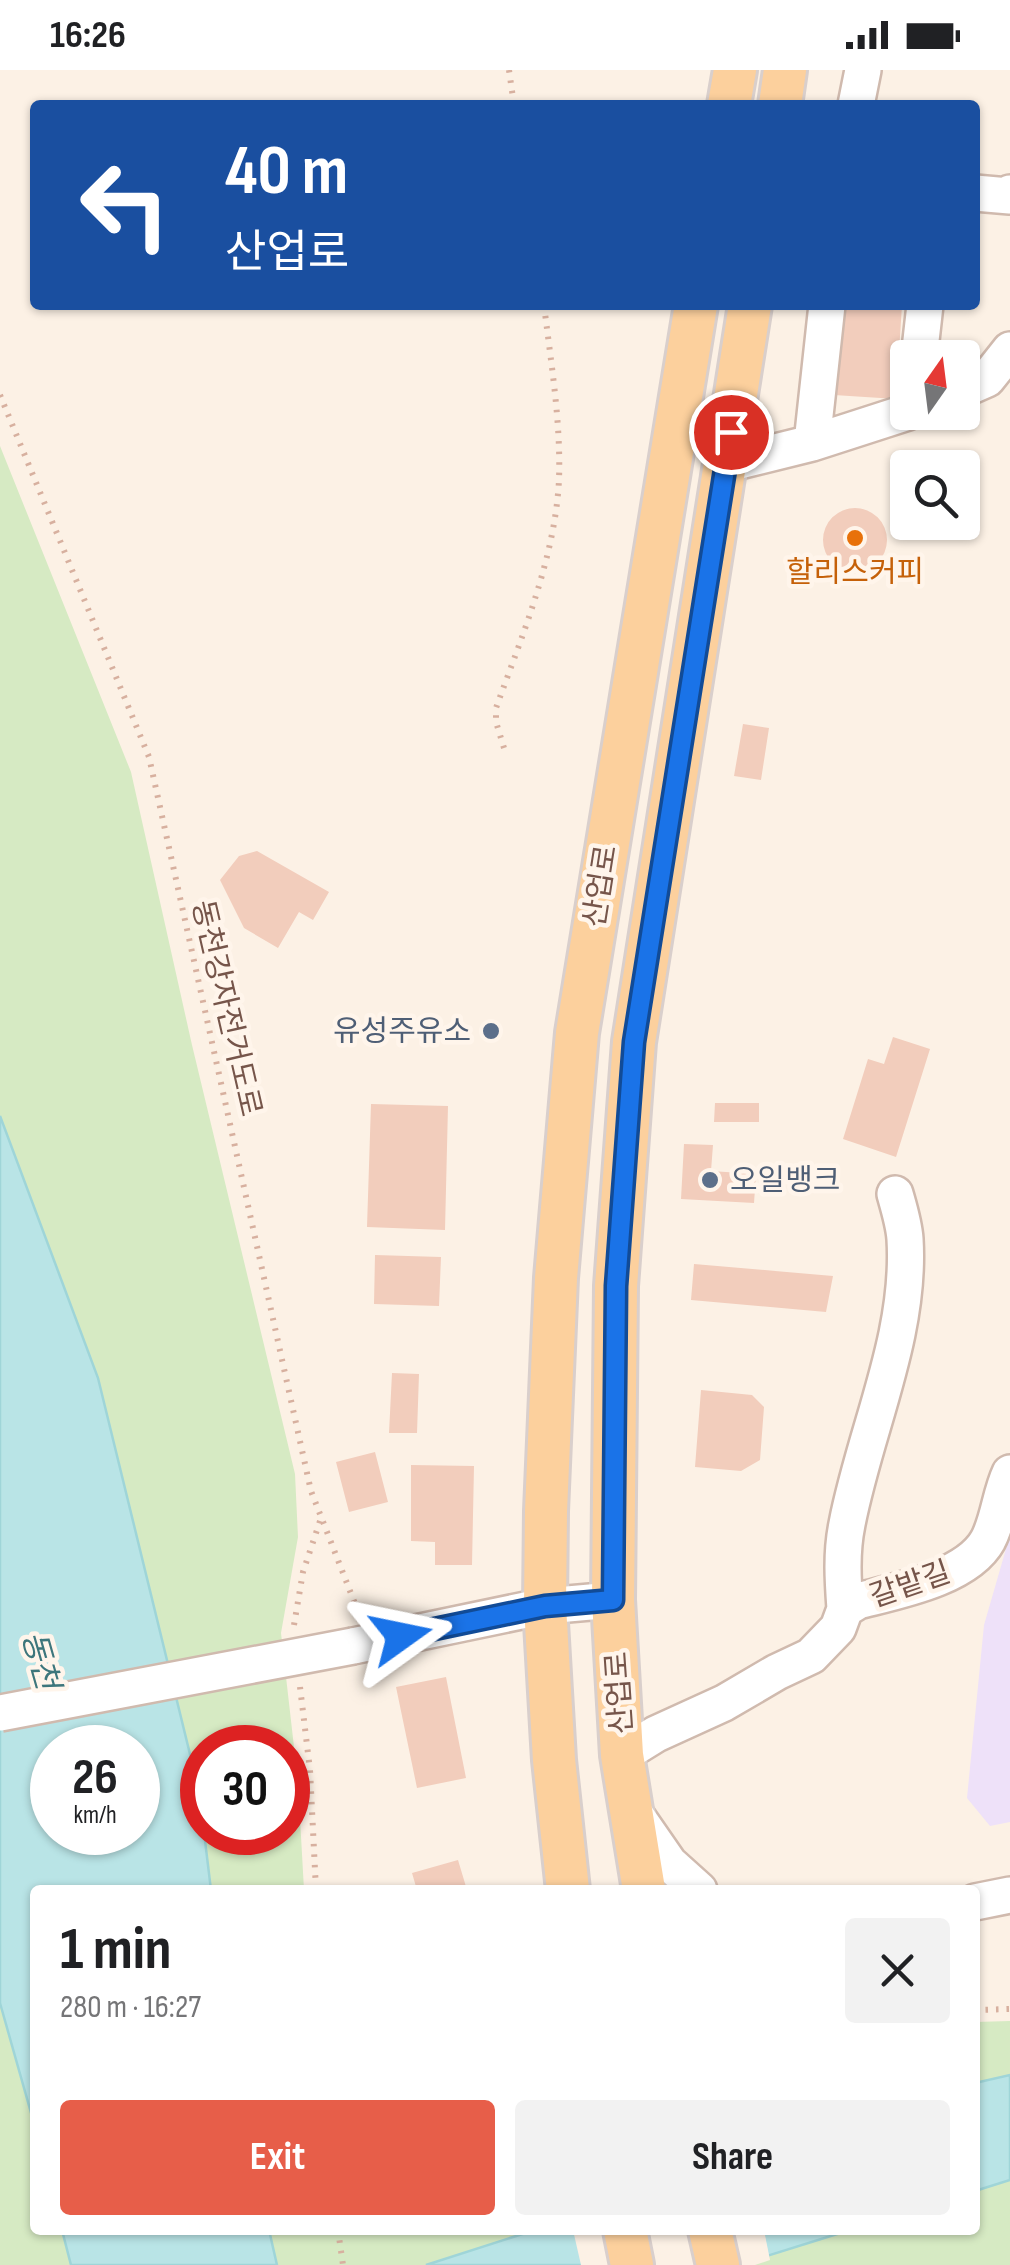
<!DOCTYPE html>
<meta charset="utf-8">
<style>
:root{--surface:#fff;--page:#f2f2f2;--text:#202124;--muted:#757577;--accent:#e75e49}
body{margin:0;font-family:"Sofia Sans Condensed","Noto Sans KR",sans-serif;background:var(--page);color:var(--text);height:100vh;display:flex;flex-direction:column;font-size:38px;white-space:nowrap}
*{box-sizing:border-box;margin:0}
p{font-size:32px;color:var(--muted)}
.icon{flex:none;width:55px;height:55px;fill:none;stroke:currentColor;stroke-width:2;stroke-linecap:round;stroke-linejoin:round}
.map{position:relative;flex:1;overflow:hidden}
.sheet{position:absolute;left:30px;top:1815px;width:950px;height:350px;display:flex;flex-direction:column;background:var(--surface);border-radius:10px;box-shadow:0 2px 8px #0004}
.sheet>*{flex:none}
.banner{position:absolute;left:30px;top:30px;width:950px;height:210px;border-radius:10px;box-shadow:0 2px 8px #0004;background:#1a4fa0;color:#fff;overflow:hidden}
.needle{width:65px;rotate:14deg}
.controls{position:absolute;left:890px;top:270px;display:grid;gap:20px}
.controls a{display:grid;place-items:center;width:90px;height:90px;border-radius:10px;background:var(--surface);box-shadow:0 2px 8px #0004;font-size:50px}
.speed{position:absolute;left:30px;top:1655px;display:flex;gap:20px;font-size:50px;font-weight:700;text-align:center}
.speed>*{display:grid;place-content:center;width:130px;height:130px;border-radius:50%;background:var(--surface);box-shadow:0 2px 8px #0004;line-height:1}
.speed small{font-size:25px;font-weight:400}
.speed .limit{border:15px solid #d22;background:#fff;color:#111}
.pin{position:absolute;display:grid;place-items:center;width:85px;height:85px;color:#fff;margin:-42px;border:5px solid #fff;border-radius:50%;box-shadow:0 2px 10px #0007}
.me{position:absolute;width:110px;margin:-55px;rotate:78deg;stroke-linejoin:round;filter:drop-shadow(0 0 8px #0008)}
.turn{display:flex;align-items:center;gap:35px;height:210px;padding:0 30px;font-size:45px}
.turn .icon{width:130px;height:130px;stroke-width:2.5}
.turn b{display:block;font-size:70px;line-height:85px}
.round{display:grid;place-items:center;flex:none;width:105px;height:105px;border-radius:10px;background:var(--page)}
.overview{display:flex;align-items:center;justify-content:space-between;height:170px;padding:0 30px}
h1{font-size:60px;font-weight:700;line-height:75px}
.primary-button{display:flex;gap:20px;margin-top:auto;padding:20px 30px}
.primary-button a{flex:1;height:115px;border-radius:10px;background:var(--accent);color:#fff;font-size:40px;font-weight:700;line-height:115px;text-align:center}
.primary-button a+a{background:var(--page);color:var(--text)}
.status{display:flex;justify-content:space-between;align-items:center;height:70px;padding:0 50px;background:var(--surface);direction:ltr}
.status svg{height:28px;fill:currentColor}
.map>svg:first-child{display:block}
.education{fill:#eee1f9}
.green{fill:#d6eac3}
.water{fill:#b9e4e6;stroke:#9fd5d8;stroke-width:2.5;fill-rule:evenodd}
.pier{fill:#fcf1e5}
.building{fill:#f2cdbc}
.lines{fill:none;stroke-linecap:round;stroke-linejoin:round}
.minor-casing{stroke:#d0baae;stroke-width:40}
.major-casing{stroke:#d9cfcc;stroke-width:48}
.path{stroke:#d7b09f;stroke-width:6;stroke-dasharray:2.5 8;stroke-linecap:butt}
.minor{stroke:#fff;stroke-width:35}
.major{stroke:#fcd09d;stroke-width:42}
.minor-bridge-casing{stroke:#d0baae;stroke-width:40;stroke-linecap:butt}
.minor-bridge{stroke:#fff;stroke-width:35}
.route-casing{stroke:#114b97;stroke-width:25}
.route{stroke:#1a73e8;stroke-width:18}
.food-dot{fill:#e8710a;stroke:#fff5eb;stroke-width:4}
.service-dot{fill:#5c6f8a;stroke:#fff5eb;stroke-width:4}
.labels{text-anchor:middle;stroke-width:9;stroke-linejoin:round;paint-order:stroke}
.food-label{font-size:30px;fill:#c56008;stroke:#fff5eb}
.street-label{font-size:30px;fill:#76554a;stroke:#fff5eb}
.service-label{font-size:30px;fill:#4e5e75;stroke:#fff5eb;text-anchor:end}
.water-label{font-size:32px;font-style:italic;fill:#3d767c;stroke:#fff5eb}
</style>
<div class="status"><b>16:26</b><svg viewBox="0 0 49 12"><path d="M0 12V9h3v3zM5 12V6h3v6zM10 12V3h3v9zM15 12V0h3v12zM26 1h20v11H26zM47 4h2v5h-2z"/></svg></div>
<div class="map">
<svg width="1010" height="2195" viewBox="0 0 1010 2195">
<rect width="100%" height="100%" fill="#fcf1e5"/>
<path class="education" d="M 1010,1465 L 1010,1752 L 990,1756 L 967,1728 L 984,1555 Z"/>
<path class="green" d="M 0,376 L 131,702 L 192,975 L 295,1404 L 298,1467 L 281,1563 L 298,1712 L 304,1820 L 211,1820 L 204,1763 L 288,1762 L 288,1678 L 202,1678 L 202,1751 L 199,1721 L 98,1308 L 0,1046 Z
M 0,1933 L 35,2057 L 35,2160 L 62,2160 L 71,2195 L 0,2195 Z
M 1010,1951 L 1010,2005 L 975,2013 L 975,1952 Z
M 1010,2110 L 1010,2195 L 738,2195 L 850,2160 L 975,2160 L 975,2121 Z
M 269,2160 L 535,2160 L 426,2195 L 277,2195 Z"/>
<path class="water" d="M 0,1046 L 98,1308 L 199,1721 L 211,1820 L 35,1820 L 35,2057 L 0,1933 ZM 52,1678 L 138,1678 L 138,1762 L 52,1762 Z
M 1010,2005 L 1010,2110 L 975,2121 L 975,2013 Z
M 62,2160 L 269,2160 L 277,2195 L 71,2195 Z
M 535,2160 L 850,2160 L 738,2195 L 426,2195 Z"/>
<path class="pier" d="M 573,2160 L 764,2160 L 770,2190 L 755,2195 L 581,2195 Z"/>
<path class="building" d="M 841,235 L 902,235 L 896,329 L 834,325 Z
M823 470a32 32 0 1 1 64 0a32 32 0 1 1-64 0Z
M 743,654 L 769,658 L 761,710 L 734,706 Z
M 257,781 L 329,822 L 313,850 L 299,842 L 278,878 L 244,858 L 220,810 L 239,786 Z
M 893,967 L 930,979 L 896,1087 L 843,1069 L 868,989 L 884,994 Z
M 715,1033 L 759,1033 L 759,1052 L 714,1052 Z
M 371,1034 L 448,1036 L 445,1160 L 367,1157 Z
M 684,1074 L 713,1075 L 711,1101 L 756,1104 L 754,1133 L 681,1129 Z
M 375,1185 L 441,1187 L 439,1236 L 374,1234 Z
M 694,1194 L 833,1206 L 826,1242 L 691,1230 Z
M 392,1303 L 419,1304 L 417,1363 L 389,1363 Z
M 701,1320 L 752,1325 L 764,1337 L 760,1390 L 741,1401 L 695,1397 Z
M 375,1382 L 388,1432 L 349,1442 L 336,1392 Z
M 411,1395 L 474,1396 L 472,1495 L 435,1495 L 435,1472 L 411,1471 Z
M 446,1607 L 466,1708 L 417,1718 L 396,1617 Z
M 458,1790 L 467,1820 L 417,1820 L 412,1803 Z"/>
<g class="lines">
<g class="minor-casing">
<path id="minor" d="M 856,35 L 863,0
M 975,123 L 1010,126 L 1010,123
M 919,288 L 925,235
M 962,320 L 987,309 L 1010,280
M 812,373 L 827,235
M 727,394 L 812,373 L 908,342
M 845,1539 C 843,1511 841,1483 847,1454 C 865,1360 911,1267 905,1169 C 904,1154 899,1138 895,1124
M 353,1576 L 545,1536 L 613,1530
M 622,1685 L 656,1664 L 724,1633 L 777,1602 L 811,1586 L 838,1558 L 845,1539 L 858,1531 C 897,1521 967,1508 988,1470 C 999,1449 1000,1424 1010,1403
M 633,1741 L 669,1793 L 699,1820
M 975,1832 L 1010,1825"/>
</g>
<g class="major-casing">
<path id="major" d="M 729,35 L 735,0
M 780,35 L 785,0
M 568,1820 L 554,1690 L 545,1536 L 546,1441 L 556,1208 L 577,963 L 696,235
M 644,1820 L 622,1685 L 613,1530 L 616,1216 L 634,972 L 750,235
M 625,2160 L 632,2195
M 710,2160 L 718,2195"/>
</g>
<path class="path" d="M 509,0 L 514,35
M 0,325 L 149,687 L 311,1421 L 359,1544
M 504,678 L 496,652 L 496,638 C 522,566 555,488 559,410 C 561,352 551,293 544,235
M 294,1555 L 303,1502 L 320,1451
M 300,1617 L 310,1700 L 316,1820
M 975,1940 L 1010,1939
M 338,2160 L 343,2195"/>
<use href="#minor" class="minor"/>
<use href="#major" class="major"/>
<g class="minor-bridge-casing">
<path id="minor-bridge" d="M 0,1643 L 353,1576"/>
</g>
<use href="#minor-bridge" class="minor-bridge"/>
</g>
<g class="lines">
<g class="route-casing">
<path id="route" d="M 401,1566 L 545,1536 L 613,1530 L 616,1216 L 634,972 L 731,362"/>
</g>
<use href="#route" class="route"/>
</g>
<circle class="food-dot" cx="855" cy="468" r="10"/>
<g class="service-dot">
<circle cx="491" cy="961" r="10"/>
<circle cx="710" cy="1110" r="10"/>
</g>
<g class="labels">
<g class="food-label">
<text x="855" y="512">할리스커피</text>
</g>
<g class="street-label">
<text transform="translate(600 816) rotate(-81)" y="10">산업로</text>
<text transform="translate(227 938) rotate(77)" y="10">동천강자전거도로</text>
<text transform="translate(910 1514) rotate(-19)" y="10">갈밭길</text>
<text transform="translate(619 1623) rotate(-94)" y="10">산업로</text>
</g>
<g class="service-label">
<text x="471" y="971">유성주유소</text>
<text x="730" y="1120" text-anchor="start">오일뱅크</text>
</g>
<g class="water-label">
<text transform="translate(41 1590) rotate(74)" y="11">동천</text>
</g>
</g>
</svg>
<div class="controls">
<a><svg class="needle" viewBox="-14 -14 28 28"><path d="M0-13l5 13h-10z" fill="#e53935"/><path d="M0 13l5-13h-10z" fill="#757577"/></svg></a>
<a><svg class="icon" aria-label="search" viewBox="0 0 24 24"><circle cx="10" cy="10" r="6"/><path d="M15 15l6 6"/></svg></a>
</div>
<div class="speed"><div>26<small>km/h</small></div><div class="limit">30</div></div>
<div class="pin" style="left:731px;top:362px;background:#d93025"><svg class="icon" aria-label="arrive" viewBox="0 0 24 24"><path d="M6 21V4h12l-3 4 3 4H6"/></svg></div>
<svg class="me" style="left:401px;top:1566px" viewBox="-20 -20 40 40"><path d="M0-17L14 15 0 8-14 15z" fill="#1a73e8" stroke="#fff" stroke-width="4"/></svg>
<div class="banner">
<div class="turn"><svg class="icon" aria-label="left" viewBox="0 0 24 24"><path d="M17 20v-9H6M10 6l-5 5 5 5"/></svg><div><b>40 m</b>산업로</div></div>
</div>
<section class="sheet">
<div class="overview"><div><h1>1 min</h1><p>280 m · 16:27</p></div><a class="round"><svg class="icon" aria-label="close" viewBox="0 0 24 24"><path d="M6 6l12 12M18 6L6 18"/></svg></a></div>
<div class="primary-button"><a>Exit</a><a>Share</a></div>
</section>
</div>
